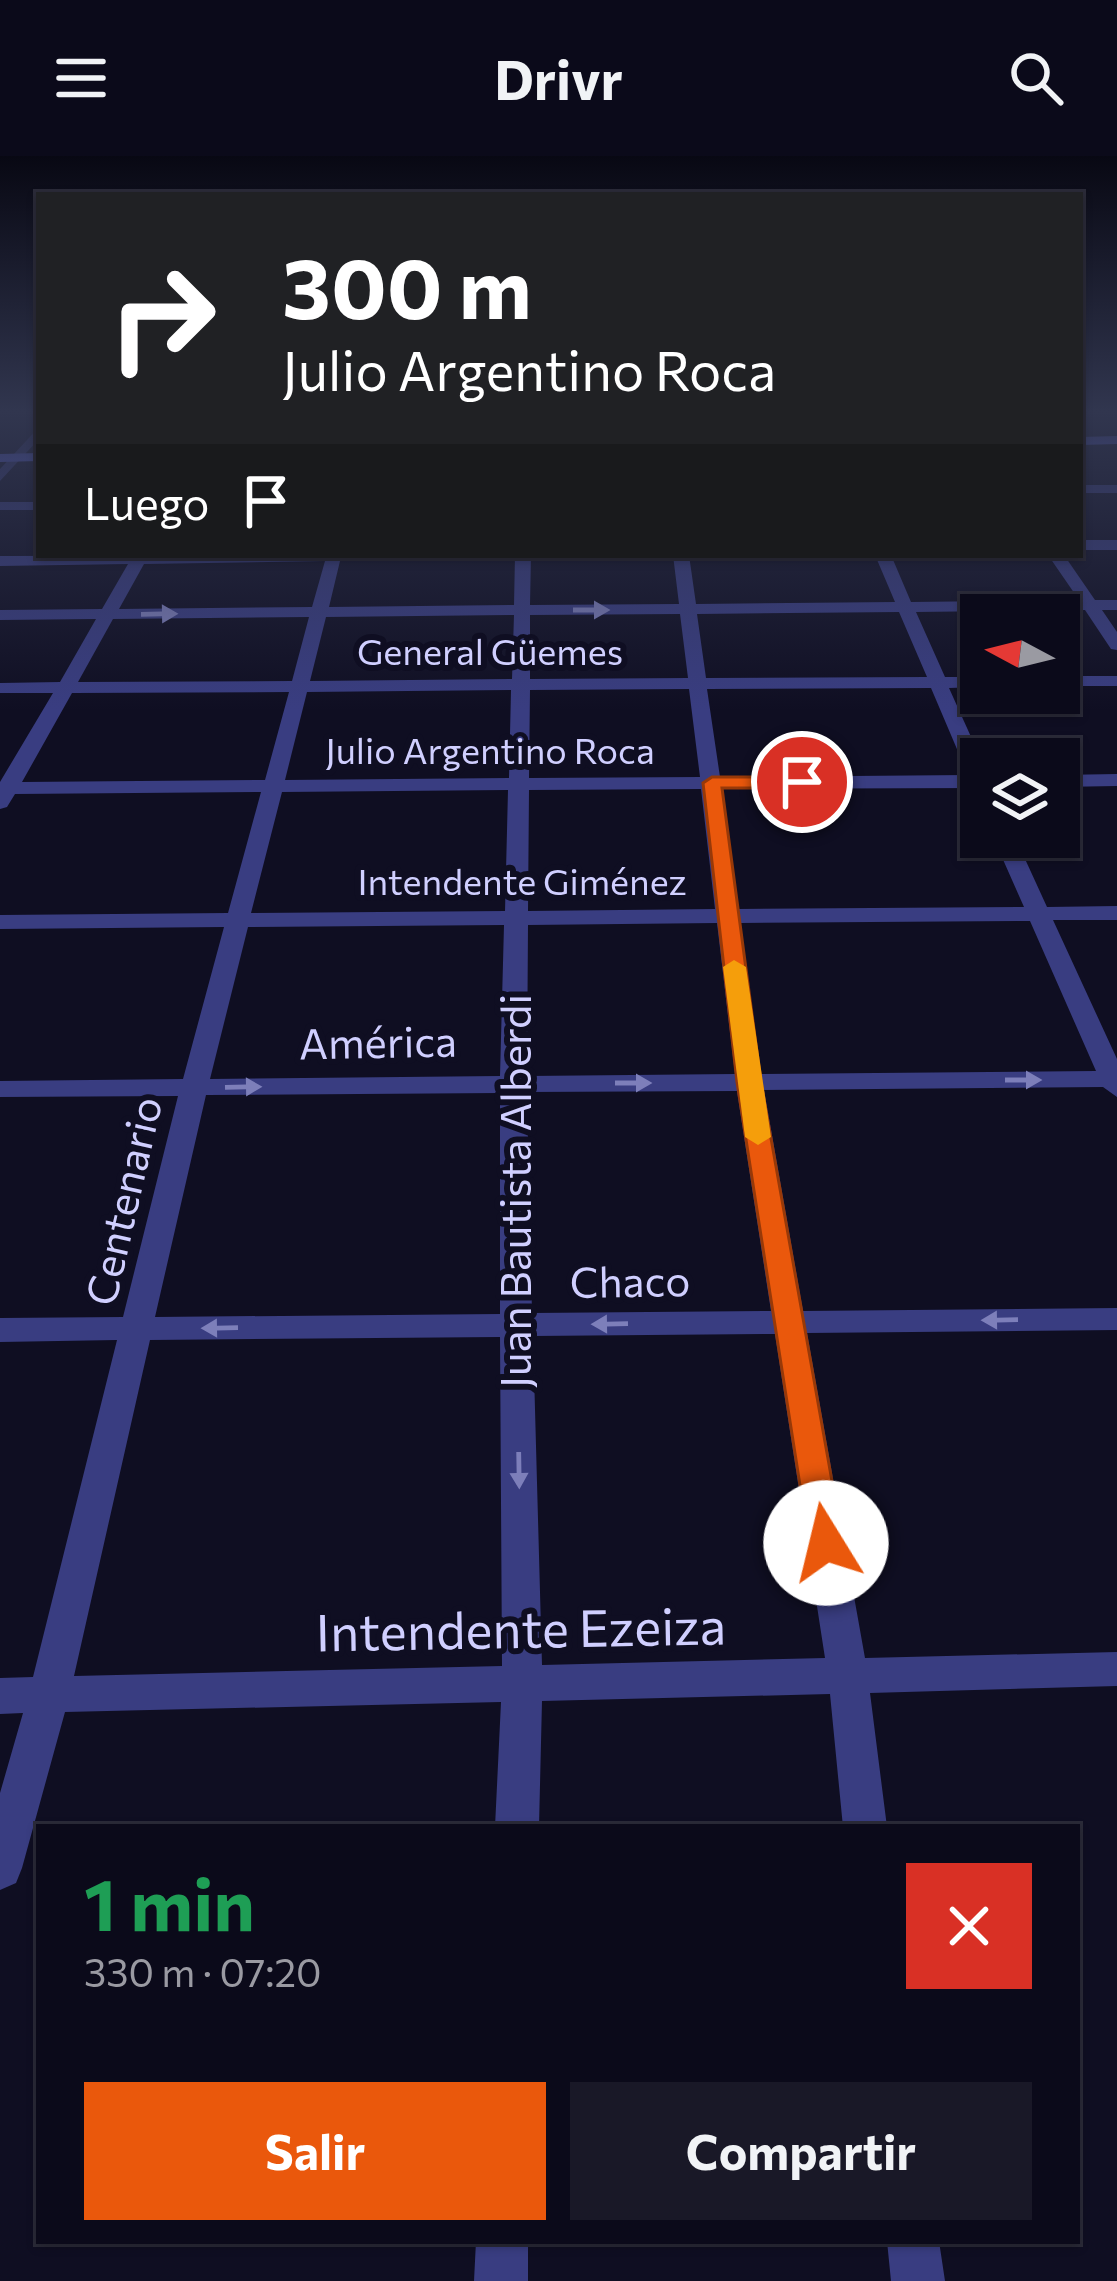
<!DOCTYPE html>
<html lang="es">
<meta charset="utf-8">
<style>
:root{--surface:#0b0a1a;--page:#191827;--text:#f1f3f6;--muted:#9a9aa2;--line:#2b2b39;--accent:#ea580c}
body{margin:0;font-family:Commissioner,sans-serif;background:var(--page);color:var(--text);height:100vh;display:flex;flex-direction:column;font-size:45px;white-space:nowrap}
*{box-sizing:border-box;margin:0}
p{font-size:39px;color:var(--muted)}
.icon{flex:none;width:66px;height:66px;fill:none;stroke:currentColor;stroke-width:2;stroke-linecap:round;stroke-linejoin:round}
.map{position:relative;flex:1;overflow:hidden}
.side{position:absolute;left:36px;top:1668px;width:1044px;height:420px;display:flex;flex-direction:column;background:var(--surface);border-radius:0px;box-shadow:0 3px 9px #0004,0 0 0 3px var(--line)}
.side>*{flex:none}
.guide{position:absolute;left:36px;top:36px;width:1047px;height:366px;border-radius:0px;box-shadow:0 3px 9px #0004,0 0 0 3px var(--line);background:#202124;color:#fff;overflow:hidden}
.needle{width:78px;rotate:277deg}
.fabs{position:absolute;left:960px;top:438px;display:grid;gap:24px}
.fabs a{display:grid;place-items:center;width:120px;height:120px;border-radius:0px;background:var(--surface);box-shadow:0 3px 9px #0004,0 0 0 3px var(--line);font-size:60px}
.pin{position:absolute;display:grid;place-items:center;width:102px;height:102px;color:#fff;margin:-51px;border:6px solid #fff;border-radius:50%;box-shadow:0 3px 12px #0007}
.me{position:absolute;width:132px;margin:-66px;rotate:351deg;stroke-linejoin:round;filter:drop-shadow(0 0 9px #0008)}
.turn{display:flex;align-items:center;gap:42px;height:252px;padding:0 48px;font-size:54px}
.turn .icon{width:156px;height:156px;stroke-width:2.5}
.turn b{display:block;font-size:84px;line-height:102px}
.then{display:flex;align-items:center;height:114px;padding:0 48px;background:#0003;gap:24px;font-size:45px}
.round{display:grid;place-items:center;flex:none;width:126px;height:126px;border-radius:0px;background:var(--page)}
.headline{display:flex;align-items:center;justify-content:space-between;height:204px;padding:0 48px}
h1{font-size:72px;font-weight:700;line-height:90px;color:#1e9e55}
.primary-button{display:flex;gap:24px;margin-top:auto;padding:24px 48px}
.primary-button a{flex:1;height:138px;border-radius:0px;background:var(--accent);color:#fff;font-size:48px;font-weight:700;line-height:138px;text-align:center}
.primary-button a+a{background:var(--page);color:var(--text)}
header{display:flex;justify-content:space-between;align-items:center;height:156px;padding:0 48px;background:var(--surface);font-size:54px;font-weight:700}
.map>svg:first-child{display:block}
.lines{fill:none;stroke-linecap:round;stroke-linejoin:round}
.street{fill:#393d81;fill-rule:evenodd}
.secondary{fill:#6771fe;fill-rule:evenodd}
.oneway{fill:#7d7fba}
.route{fill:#ea580c;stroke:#983908;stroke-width:3}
.slow{fill:#f59e0b}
.labels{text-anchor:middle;stroke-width:12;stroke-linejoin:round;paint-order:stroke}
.far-street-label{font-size:36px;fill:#d0cfff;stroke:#0f0e22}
.street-label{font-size:42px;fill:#d0cfff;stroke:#0f0e22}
.near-street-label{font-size:51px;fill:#d0cfff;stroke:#0f0e22}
</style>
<header><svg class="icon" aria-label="menu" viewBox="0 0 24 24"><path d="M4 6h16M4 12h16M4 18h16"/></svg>Drivr<svg class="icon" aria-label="search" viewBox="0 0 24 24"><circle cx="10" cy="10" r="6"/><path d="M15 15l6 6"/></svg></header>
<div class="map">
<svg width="1117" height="2125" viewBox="0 0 1117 2125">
<rect width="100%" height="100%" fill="#0f0e22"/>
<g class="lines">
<path class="street" d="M 39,271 L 39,283 L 0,325 L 0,313 Z
M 1080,329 L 1117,329 L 1117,337 L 1080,337 Z
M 0,346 L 39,346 L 39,354 L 0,354 Z
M 1080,384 L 1117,384 L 1117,394 L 1080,394 Z
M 435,399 L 427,404 L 340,405 L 329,451 L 514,449 L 515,399 L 531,399 L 530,449 L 679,448 L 673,399 L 689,399 L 696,448 L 895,446 L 875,399 L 891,399 L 911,446 L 1079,444 L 1048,399 L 1064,399 L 1095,444 L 1117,444 L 1117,454 L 1102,454 L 1117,476 L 1117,494 L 1111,493 L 1085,454 L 916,456 L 945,521 L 981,521 L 981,531 L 949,532 L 981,603 L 981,632 L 721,633 L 738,753 L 1024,751 L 993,681 L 1015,681 L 1047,751 L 1117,750 L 1117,764 L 1053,764 L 1117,903 L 1117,941 L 1103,931 L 764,934 L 803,1155 L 1117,1152 L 1117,1174 L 807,1177 L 865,1502 L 1117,1496 L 1117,1530 L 870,1537 L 887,1671 L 843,1671 L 830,1538 L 542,1545 L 539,1671 L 495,1671 L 501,1546 L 65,1556 L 22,1712 L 16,1727 L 0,1734 L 0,1637 L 23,1557 L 0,1558 L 0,1522 L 33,1521 L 117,1184 L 0,1186 L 0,1162 L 123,1161 L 178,940 L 0,941 L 0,925 L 183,923 L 224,771 L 0,773 L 0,759 L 228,757 L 261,636 L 15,638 L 7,651 L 0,653 L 0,626 L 53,537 L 0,537 L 0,527 L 60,526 L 96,463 L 0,464 L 0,454 L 102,453 L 128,408 L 0,410 L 0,400 ZM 325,405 L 312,451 L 119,453 L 144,408 ZM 899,456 L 927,521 L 706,522 L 697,458 ZM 680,458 L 688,522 L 530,523 L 530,459 ZM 514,459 L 512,523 L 310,525 L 326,461 ZM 309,461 L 292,525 L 78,526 L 113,463 ZM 931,532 L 968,619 L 720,621 L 707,533 ZM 689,533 L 700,621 L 529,622 L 530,534 ZM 511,534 L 509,622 L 285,624 L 307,536 ZM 289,536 L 265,624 L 22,626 L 72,537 ZM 701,633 L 715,753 L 528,755 L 529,634 ZM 508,634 L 505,755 L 251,757 L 282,636 ZM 1030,765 L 1096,915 L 761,918 L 740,767 ZM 717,767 L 735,918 L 527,920 L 528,769 ZM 504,769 L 500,920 L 210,923 L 248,771 ZM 737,935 L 771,1155 L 532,1157 L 527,936 ZM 500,937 L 500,1158 L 155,1161 L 206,939 ZM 775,1178 L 825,1502 L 542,1509 L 533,1180 ZM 500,1181 L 502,1510 L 74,1520 L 150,1184 Z
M 1059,520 L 1117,520 L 1117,530 L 1059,530 Z
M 1117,618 L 1117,630 L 1059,631 L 1059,619 Z
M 476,2085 L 528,2085 L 528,2125 L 474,2125 Z
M 887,2085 L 939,2085 L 945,2125 L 891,2125 Z"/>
<path class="secondary" d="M 1117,280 L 1117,288 L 1080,289 L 1080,281 Z
M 39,297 L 39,305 L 0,306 L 0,298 Z"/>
</g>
<defs><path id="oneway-solid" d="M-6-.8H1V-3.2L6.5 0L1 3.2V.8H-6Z" transform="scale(3)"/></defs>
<g class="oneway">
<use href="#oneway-solid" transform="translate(591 454)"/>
<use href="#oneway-solid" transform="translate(159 458) rotate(-1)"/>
<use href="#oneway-solid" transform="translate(1023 924)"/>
<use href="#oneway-solid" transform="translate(633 927)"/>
<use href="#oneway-solid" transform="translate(243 931) rotate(-1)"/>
<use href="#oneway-solid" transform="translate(1000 1164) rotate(179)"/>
<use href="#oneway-solid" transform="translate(610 1168) rotate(179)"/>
<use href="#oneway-solid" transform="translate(220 1172) rotate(179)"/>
<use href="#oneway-solid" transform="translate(519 1314) rotate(89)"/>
</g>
<linearGradient id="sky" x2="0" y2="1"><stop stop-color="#080813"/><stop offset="0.46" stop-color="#31364f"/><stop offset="1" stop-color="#31364f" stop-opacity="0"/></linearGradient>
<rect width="1117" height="555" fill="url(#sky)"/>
<path class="route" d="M 712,621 L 802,621 L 811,626 L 802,632 L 722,632 L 761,926 L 843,1387 L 838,1397 L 814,1397 L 809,1387 L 737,926 L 703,627 Z"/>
<path class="slow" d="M 734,804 L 746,811 L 771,981 L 758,989 L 745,981 L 723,811 Z"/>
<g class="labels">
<g class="far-street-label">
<text x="490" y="509">General Güemes</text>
<text x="490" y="608">Julio Argentino Roca</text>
<text x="522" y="739">Intendente Giménez</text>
</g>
<g class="street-label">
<text transform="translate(378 887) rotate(-1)" y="15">América</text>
<text transform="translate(516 1035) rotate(-90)" y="15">Juan Bautista Alberdi</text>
<text transform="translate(124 1045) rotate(-77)" y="15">Centenario</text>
<text transform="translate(630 1126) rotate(-1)" y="15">Chaco</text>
</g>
<g class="near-street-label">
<text transform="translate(521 1474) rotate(-1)" y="18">Intendente Ezeiza</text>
</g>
</g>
</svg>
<div class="fabs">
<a><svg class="needle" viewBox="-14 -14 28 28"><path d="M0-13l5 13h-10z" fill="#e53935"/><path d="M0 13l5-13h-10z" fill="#9a9aa2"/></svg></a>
<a><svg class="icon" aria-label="layers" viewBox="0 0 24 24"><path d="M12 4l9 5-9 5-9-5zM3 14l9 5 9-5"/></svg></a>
</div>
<div class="pin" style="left:802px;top:626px;background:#d93025"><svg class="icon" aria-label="arrive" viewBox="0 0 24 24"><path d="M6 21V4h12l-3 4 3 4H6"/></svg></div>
<svg class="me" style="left:826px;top:1387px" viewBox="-20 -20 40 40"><circle r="19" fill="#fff"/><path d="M0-13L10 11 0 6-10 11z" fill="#ea580c"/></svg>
<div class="guide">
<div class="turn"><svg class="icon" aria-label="right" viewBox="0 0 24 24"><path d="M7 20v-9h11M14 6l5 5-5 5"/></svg><div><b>300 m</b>Julio Argentino Roca</div></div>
<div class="then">Luego<svg class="icon" aria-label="arrive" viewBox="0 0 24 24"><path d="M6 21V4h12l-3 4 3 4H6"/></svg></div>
</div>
<section class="side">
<div class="headline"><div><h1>1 min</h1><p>330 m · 07:20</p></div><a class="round" style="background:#d93025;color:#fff"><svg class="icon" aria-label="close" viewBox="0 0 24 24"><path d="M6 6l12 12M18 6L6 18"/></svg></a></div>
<div class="primary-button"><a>Salir</a><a>Compartir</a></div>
</section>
</div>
